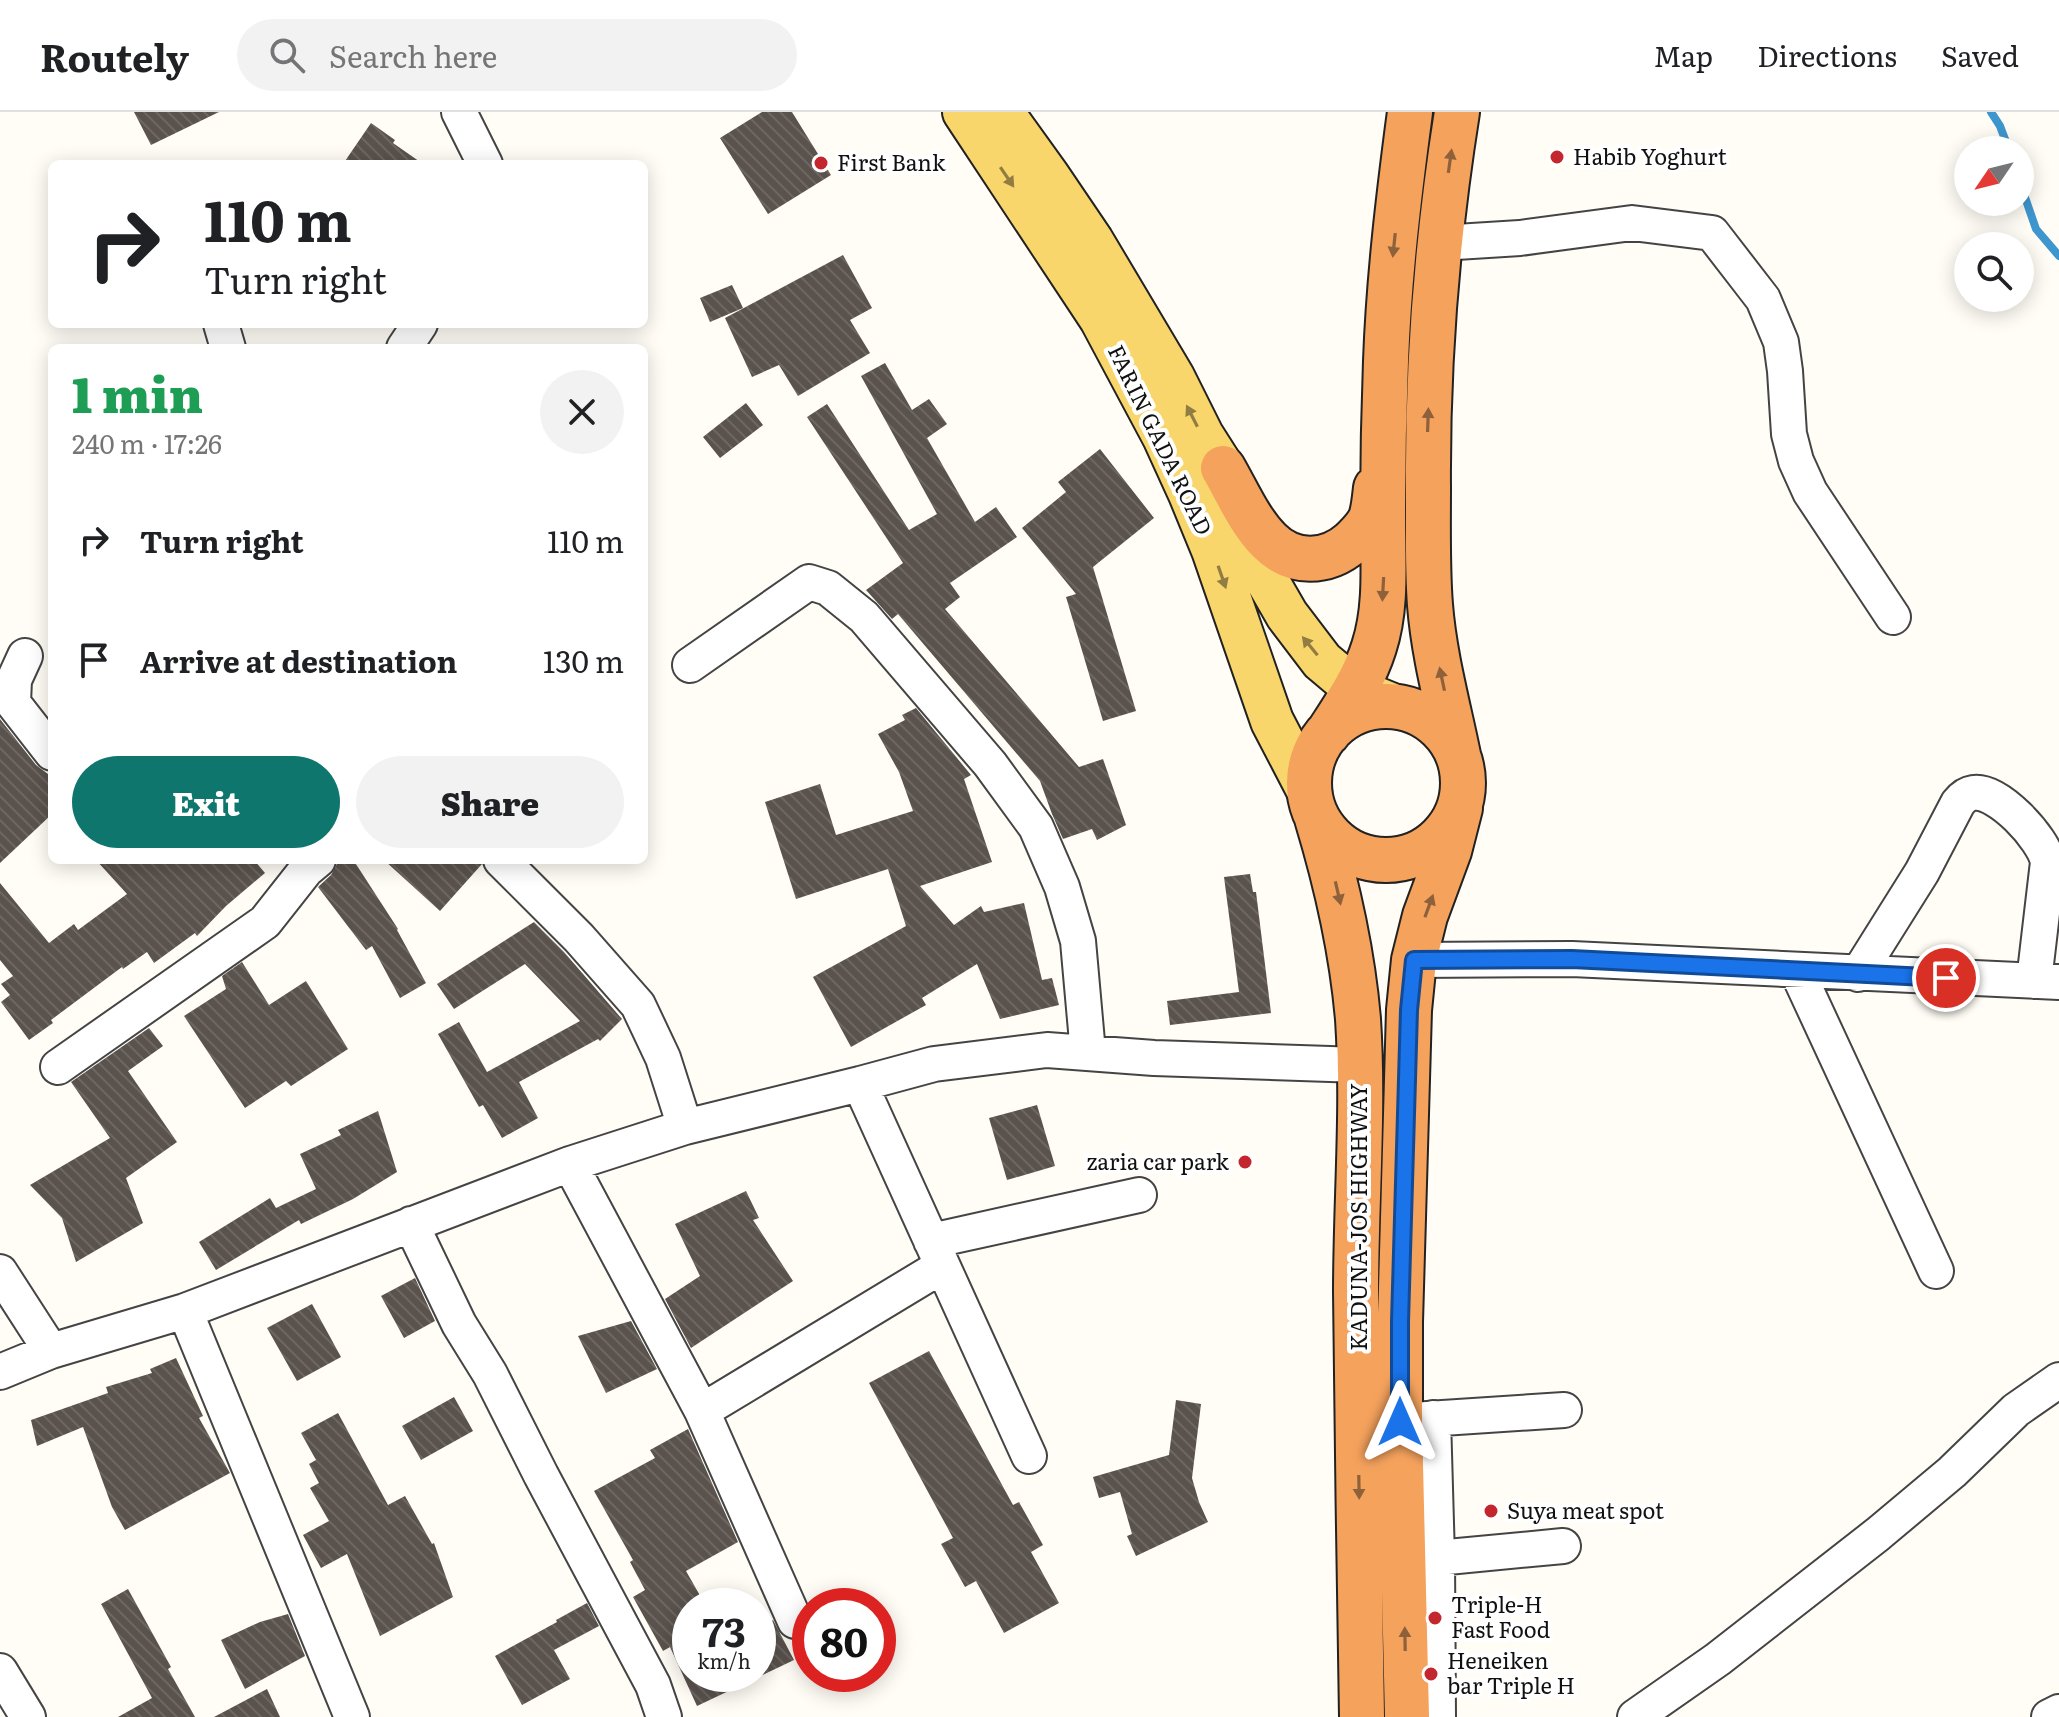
<!DOCTYPE html>
<meta charset="utf-8">
<style>
:root{--surface:#fff;--page:#f2f2f2;--text:#202124;--muted:#757577;--line:#e0e0e0;--accent:#0f766e}
body{margin:0;font-family:Literata,serif;background:var(--page);color:var(--text);height:100vh;display:flex;flex-direction:column;font-size:30px;white-space:nowrap}
*{box-sizing:border-box;margin:0}
p{font-size:26px;color:var(--muted)}
.icon{flex:none;width:44px;height:44px;fill:none;stroke:currentColor;stroke-width:2;stroke-linecap:round;stroke-linejoin:round}
.map{position:relative;flex:1;overflow:hidden}
.sheet{position:absolute;left:48px;top:232px;width:600px;height:520px;display:flex;flex-direction:column;background:var(--surface);border-radius:12px;box-shadow:0 4px 20px #0003}
.sheet>*{flex:none}
.guide{position:absolute;left:48px;top:48px;width:600px;height:168px;border-radius:12px;box-shadow:0 4px 20px #0003;background:#fff;color:var(--text);overflow:hidden}
.needle{width:52px;rotate:235deg}
.buttons{position:absolute;left:1954px;top:24px;display:grid;gap:16px}
.buttons a{display:grid;place-items:center;width:80px;height:80px;border-radius:50%;background:var(--surface);box-shadow:0 4px 20px #0003;font-size:40px}
.speed{position:absolute;left:672px;top:1476px;display:flex;gap:16px;font-size:40px;font-weight:700;text-align:center}
.speed>*{display:grid;place-content:center;width:104px;height:104px;border-radius:50%;background:var(--surface);box-shadow:0 4px 20px #0003;line-height:1}
.speed small{font-size:20px;font-weight:400}
.speed .limit{border:12px solid #d22;background:#fff;color:#111}
.pin{position:absolute;display:grid;place-items:center;width:68px;height:68px;color:#fff;margin:-34px;border:4px solid #fff;border-radius:50%;box-shadow:0 2px 8px #0007}
.me{position:absolute;width:88px;margin:-44px;rotate:0deg;stroke-linejoin:round;filter:drop-shadow(0 0 6px #0008)}
.turn{display:flex;align-items:center;gap:28px;height:168px;padding:0 24px;font-size:36px}
.turn .icon{width:104px;height:104px;stroke-width:2.5}
.turn b{display:block;font-size:56px;line-height:68px}
.round{display:grid;place-items:center;flex:none;width:84px;height:84px;border-radius:42px;background:var(--page)}
.headline{display:flex;align-items:center;justify-content:space-between;height:136px;padding:0 24px}
h1{font-size:48px;font-weight:800;line-height:60px;color:#1e9e55}
.action{display:flex;gap:16px;margin-top:auto;padding:16px 24px}
.action a{flex:1;height:92px;border-radius:48px;background:var(--accent);color:#fff;font-size:32px;font-weight:800;line-height:92px;text-align:center}
.action a+a{background:var(--page);color:var(--text)}
ul{padding:0;list-style:none}
li{display:flex;align-items:center;gap:24px;height:120px;padding:0 24px}
li div{flex:1}
li b{display:block;font-size:30px}
li em{font-style:normal}
header{display:flex;align-items:center;gap:48px;box-sizing:border-box;height:112px;padding:0 40px;background:var(--surface);border-bottom:2px solid var(--line)}
header strong{font-size:38px}
nav{display:flex;gap:44px;margin-inline-start:auto;font-size:28px}
.search{width:560px;height:72px;background:var(--page);display:flex;align-items:center;gap:20px;box-sizing:border-box;padding:0 28px;border-radius:44px;color:var(--muted);font-size:30px}
.map>svg:first-child{display:block}
.lines{fill:none;stroke-linecap:round;stroke-linejoin:round}
.stream{stroke:#3f96cf;stroke-width:8}
.building{fill:url(#building-back-hatch)}
.minor-casing{stroke:#444;stroke-width:38}
.major-casing{stroke:#222;stroke-width:46}
.highway-casing{stroke:#222;stroke-width:48}
.minor{stroke:#fff;stroke-width:34}
.major{stroke:#f9d66b;stroke-width:42}
.highway{stroke:#f5a25d;stroke-width:44}
.oneway{fill:#8e613b}
.oneway2{fill:#917d42}
.route-casing{stroke:#114b97;stroke-width:20}
.route{stroke:#1a73e8;stroke-width:14}
.poi-dot{fill:#c4262e;stroke:#fff;stroke-width:3}
.labels{text-anchor:middle;stroke-width:8;stroke-linejoin:round;paint-order:stroke}
.poi-label{font-size:22px;fill:#111;stroke:#fff;text-anchor:start}
.street-label{font-size:22px;fill:#111;stroke:#fff}
</style>
<header>
<strong>Routely</strong>
<div class="search"><svg class="icon" aria-label="search" viewBox="0 0 24 24"><circle cx="10" cy="10" r="6"/><path d="M15 15l6 6"/></svg>Search here</div>
<nav><a>Map</a><a>Directions</a><a>Saved</a></nav>
</header>
<div class="map">
<svg width="2059" height="1605" viewBox="0 0 2059 1605">
<defs>
<pattern id="building-back-hatch" width="6" height="6" patternUnits="userSpaceOnUse" patternTransform="scale(2)"><rect width="6" height="6" fill="#5a524d"/><path d="M-1 5l2 2M0 0l6 6M5-1l2 2" fill="none" stroke="#6d6662"/></pattern>
</defs>
<rect width="100%" height="100%" fill="#fffdf5"/>
<g class="lines">
<path class="stream" d="M 1991,0 L 2000,14 L 2009,38
M 2020,71 L 2036,117 L 2059,144"/>
</g>
<path class="building" d="M 134,0 L 219,0 L 151,33 Z
M 762,0 L 792,0 L 831,63 L 768,102 L 720,26 Z
M 371,11 L 395,28 L 393,31 L 423,52 L 343,52 Z
M 843,143 L 872,196 L 850,208 L 870,241 L 798,284 L 779,253 L 752,265 L 725,206 Z
M 732,173 L 743,196 L 710,210 L 700,186 Z
M 885,251 L 912,298 L 929,287 L 947,312 L 927,326 L 975,410 L 996,395 L 1017,425 L 950,471 L 960,485 L 945,497 L 1079,655 L 1103,647 L 1126,713 L 1097,728 L 1092,717 L 1063,727 L 1052,702 L 1040,669 L 898,502 L 892,507 L 866,478 L 903,451 L 807,305 L 827,292 L 909,418 L 937,402 L 861,264 Z
M 746,291 L 763,313 L 720,346 L 703,325 Z
M 1100,337 L 1154,406 L 1093,455 L 1136,599 L 1103,609 L 1066,485 L 1076,482 L 1022,416 L 1066,380 L 1058,370 Z
M 916,596 L 971,663 L 964,667 L 992,750 L 920,774 L 954,813 L 981,794 L 984,800 L 1024,791 L 1042,868 L 1052,866 L 1059,893 L 1000,907 L 977,852 L 922,886 L 926,893 L 851,935 L 813,865 L 906,814 L 888,757 L 796,787 L 765,690 L 820,672 L 836,723 L 913,699 L 899,660 L 878,622 L 905,608 L 902,603 Z
M 0,607 L 36,653 L 52,665 L 52,702 L 0,751 Z
M 96,748 L 254,748 L 265,761 L 226,794 L 197,824 L 195,821 L 154,851 L 147,840 L 123,857 L 122,855 L 51,908 L 53,911 L 29,928 L 1,890 L 10,883 L 1,872 L 13,864 L 0,848 L 0,771 L 49,831 L 74,812 L 78,818 L 127,782 Z
M 384,748 L 482,748 L 482,752 L 440,799 Z
M 354,749 L 398,817 L 397,818 L 426,871 L 400,886 L 372,834 L 366,838 L 318,775 L 331,763 L 337,752 Z
M 1250,762 L 1253,780 L 1256,780 L 1271,901 L 1170,913 L 1167,889 L 1239,880 L 1224,765 Z
M 534,810 L 564,840 L 622,907 L 600,929 L 598,927 L 519,970 L 538,1006 L 502,1026 L 483,993 L 479,995 L 438,922 L 459,910 L 487,960 L 580,909 L 525,852 L 454,897 L 437,872 Z
M 242,850 L 269,893 L 306,869 L 348,937 L 291,974 L 286,969 L 245,996 L 184,904 L 226,877 L 222,864 Z
M 149,916 L 163,934 L 128,959 L 177,1030 L 126,1066 L 143,1111 L 76,1150 L 62,1106 L 30,1073 L 110,1026 L 71,970 Z
M 1037,993 L 1055,1054 L 1007,1068 L 989,1006 Z
M 378,999 L 397,1060 L 353,1087 L 301,1112 L 299,1108 L 216,1158 L 199,1130 L 270,1086 L 276,1096 L 316,1077 L 300,1042 L 341,1023 L 338,1018 Z
M 746,1079 L 759,1106 L 753,1108 L 793,1169 L 691,1236 L 665,1187 L 700,1164 L 675,1112 Z
M 415,1166 L 435,1209 L 404,1226 L 381,1184 Z
M 312,1192 L 341,1245 L 297,1269 L 267,1216 Z
M 631,1209 L 657,1257 L 606,1281 L 578,1224 Z
M 929,1239 L 1013,1393 L 1019,1390 L 1043,1433 L 1031,1440 L 1059,1491 L 1004,1521 L 976,1469 L 965,1475 L 941,1432 L 953,1426 L 869,1271 Z
M 176,1246 L 203,1304 L 199,1306 L 230,1361 L 125,1418 L 112,1395 L 83,1315 L 37,1334 L 31,1308 L 108,1281 L 106,1275 L 152,1261 L 150,1257 Z
M 454,1285 L 473,1319 L 421,1348 L 402,1314 Z
M 1176,1288 L 1201,1292 L 1192,1366 L 1199,1390 L 1208,1410 L 1136,1444 L 1127,1424 L 1132,1422 L 1120,1380 L 1099,1386 L 1093,1365 L 1169,1343 Z
M 338,1301 L 388,1393 L 405,1384 L 432,1432 L 434,1431 L 453,1485 L 380,1524 L 347,1442 L 321,1456 L 303,1423 L 329,1409 L 310,1376 L 319,1371 L 309,1352 L 316,1348 L 301,1321 Z
M 688,1317 L 738,1430 L 686,1459 L 706,1494 L 690,1494 L 690,1562 L 758,1562 L 758,1515 L 773,1508 L 794,1548 L 697,1594 L 670,1535 L 663,1539 L 633,1485 L 645,1478 L 630,1450 L 633,1448 L 594,1379 L 655,1346 L 650,1338 Z
M 128,1477 L 171,1555 L 168,1557 L 195,1605 L 118,1605 L 152,1586 L 101,1492 Z
M 587,1491 L 599,1514 L 554,1538 L 570,1567 L 522,1593 L 495,1544 L 557,1510 L 556,1508 Z
M 288,1502 L 305,1544 L 245,1577 L 221,1528 L 260,1510 Z
M 267,1577 L 280,1605 L 214,1605 Z"/>
<g class="lines">
<g class="minor-casing">
<path id="minor" d="M 459,0 L 485,52
M 1440,131 L 1520,126 L 1632,111 L 1712,121 L 1763,187 L 1781,230 L 1785,259 L 1789,322 L 1796,349 L 1810,380 L 1893,505
M 221,212 L 228,236
M 404,236 L 420,212
M 25,544 L 14,568 L 13,591 L 52,641
M 690,553 L 809,470 L 828,476 L 864,505 L 990,652 L 1036,715 L 1062,775 L 1078,829 L 1088,941
M 501,748 L 579,826 L 638,893 L 663,946 L 685,1015
M 1414,848 L 1572,847 L 2059,870
M 1797,859 L 1936,1159
M 1858,862 L 1922,760 L 1958,691 C 1962,686 1966,682 1973,681 C 1998,677 2044,727 2048,750 L 2034,869
M 58,955 L 265,810 L 306,758 L 318,748
M 860,972 L 1029,1344
M 570,1052 L 702,1299 L 795,1509
M 411,1112 L 459,1212 L 490,1262 L 541,1363 L 653,1573 L 664,1605
M 931,1129 L 1139,1083
M 0,1160 L 51,1239
M 185,1199 L 352,1605
M 0,1260 L 51,1239 L 185,1199 L 570,1052 L 685,1015 L 860,972 L 934,952 L 1047,938 L 1154,946 L 1360,953
M 702,1299 L 942,1154
M 1433,1306 L 1437,1446 L 1438,1605
M 1412,1308 L 1564,1298
M 1437,1446 L 1563,1434
M 0,1559 L 28,1605
M 1635,1605 L 1718,1547 L 1878,1422 L 1952,1360 L 2016,1298 L 2059,1268
M 2049,1605 L 2059,1600"/>
</g>
<g class="major-casing">
<path id="major" d="M 964,0 L 1101,207 L 1164,325 L 1190,382 L 1213,438 L 1272,609 L 1309,680
M 1002,0 L 1048,64 L 1092,129 L 1173,265 L 1202,323 L 1223,356 L 1268,470 L 1287,503 L 1322,549 L 1341,565 L 1373,585 L 1395,594"/>
</g>
<g class="highway-casing">
<path id="highway" d="M 1457,0 C 1437,125 1427,251 1428,377 C 1428,416 1427,455 1430,493 C 1434,544 1448,594 1458,643
M 1223,356 C 1237,380 1249,409 1269,429 C 1293,453 1327,452 1352,430 C 1359,423 1367,416 1371,406 C 1374,397 1375,385 1376,376
M1309 671a77 77 0 1 1 154 0a77 77 0 1 1-154 0Z
M 1328,621 C 1346,593 1364,567 1374,535 C 1387,495 1383,450 1383,408 C 1383,355 1384,302 1386,249 C 1389,166 1399,83 1410,0
M 1317,706 C 1337,772 1352,838 1358,907 C 1364,998 1356,1090 1356,1180 C 1357,1322 1360,1463 1362,1605
M 1407,1605 L 1400,1310 L 1400,1210 L 1409,898 L 1414,848 L 1425,804 L 1449,739 L 1460,696"/>
</g>
<use href="#minor" class="minor"/>
<use href="#major" class="major"/>
<use href="#highway" class="highway"/>
</g>
<defs><path id="oneway-solid" d="M-6-.8H1V-3.2L6.5 0L1 3.2V.8H-6Z" transform="scale(2)"/></defs>
<g class="oneway">
<use href="#oneway-solid" transform="translate(1450 49) rotate(-82)"/>
<use href="#oneway-solid" transform="translate(1394 133) rotate(96)"/>
<use href="#oneway-solid" transform="translate(1428 308) rotate(-88)"/>
<use href="#oneway-solid" transform="translate(1383 477) rotate(93)"/>
<use href="#oneway-solid" transform="translate(1442 567) rotate(-102)"/>
<use href="#oneway-solid" transform="translate(1338 781) rotate(77)"/>
<use href="#oneway-solid" transform="translate(1429 794) rotate(-70)"/>
<use href="#oneway-solid" transform="translate(1359 1375) rotate(89)"/>
<use href="#oneway-solid" transform="translate(1405 1527) rotate(-91)"/>
</g>
<g class="oneway2">
<use href="#oneway-solid" transform="translate(1007 65) rotate(56)"/>
<use href="#oneway-solid" transform="translate(1192 304) rotate(-117)"/>
<use href="#oneway-solid" transform="translate(1222 465) rotate(71)"/>
<use href="#oneway-solid" transform="translate(1310 534) rotate(-129)"/>
</g>
<g class="lines">
<g class="route-casing">
<path id="route" d="M 1400,1310 L 1400,1210 L 1409,898 L 1414,848 L 1572,847 L 1946,866"/>
</g>
<use href="#route" class="route"/>
</g>
<g class="poi-dot">
<circle cx="1557" cy="45" r="8"/>
<circle cx="821" cy="51" r="8"/>
<circle cx="1245" cy="1050" r="8"/>
<circle cx="1491" cy="1399" r="8"/>
<circle cx="1435" cy="1506" r="8"/>
<circle cx="1431" cy="1562" r="8"/>
</g>
<g class="labels">
<g class="poi-label">
<text x="1573" y="53">Habib Yoghurt</text>
<text x="837" y="59">First Bank</text>
<text x="1229" y="1058" text-anchor="end">zaria car park</text>
<text x="1507" y="1407">Suya meat spot</text>
<text x="1451" y="1501">Triple-H<tspan x="1451" dy="25">Fast Food</tspan></text>
<text x="1447" y="1557">Heneiken<tspan x="1447" dy="25">bar Triple H</tspan></text>
</g>
<g class="street-label">
<text transform="translate(1160 328) rotate(64)" y="8">FARIN GADA ROAD</text>
<text transform="translate(1359 1105) rotate(-90)" y="8">KADUNA-JOS HIGHWAY</text>
</g>
</g>
</svg>
<div class="buttons">
<a><svg class="needle" viewBox="-14 -14 28 28"><path d="M0-13l5 13h-10z" fill="#e53935"/><path d="M0 13l5-13h-10z" fill="#757577"/></svg></a>
<a><svg class="icon" aria-label="search" viewBox="0 0 24 24"><circle cx="10" cy="10" r="6"/><path d="M15 15l6 6"/></svg></a>
</div>
<div class="speed"><div>73<small>km/h</small></div><div class="limit">80</div></div>
<div class="pin" style="left:1946px;top:866px;background:#d93025"><svg class="icon" aria-label="arrive" viewBox="0 0 24 24"><path d="M6 21V4h12l-3 4 3 4H6"/></svg></div>
<svg class="me" style="left:1400px;top:1310px" viewBox="-20 -20 40 40"><path d="M0-17L14 15 0 8-14 15z" fill="#1a73e8" stroke="#fff" stroke-width="4"/></svg>
<div class="guide">
<div class="turn"><svg class="icon" aria-label="right" viewBox="0 0 24 24"><path d="M7 20v-9h11M14 6l5 5-5 5"/></svg><div><b>110 m</b>Turn right</div></div>
</div>
<section class="sheet">
<div class="headline"><div><h1>1 min</h1><p>240 m · 17:26</p></div><a class="round"><svg class="icon" aria-label="close" viewBox="0 0 24 24"><path d="M6 6l12 12M18 6L6 18"/></svg></a></div>
<ul>
<li><svg class="icon" aria-label="right" viewBox="0 0 24 24"><path d="M7 20v-9h11M14 6l5 5-5 5"/></svg><div><b>Turn right</b></div><em>110 m</em></li>
<li><svg class="icon" aria-label="arrive" viewBox="0 0 24 24"><path d="M6 21V4h12l-3 4 3 4H6"/></svg><div><b>Arrive at destination</b></div><em>130 m</em></li>
</ul>
<div class="action"><a>Exit</a><a>Share</a></div>
</section>
</div>
